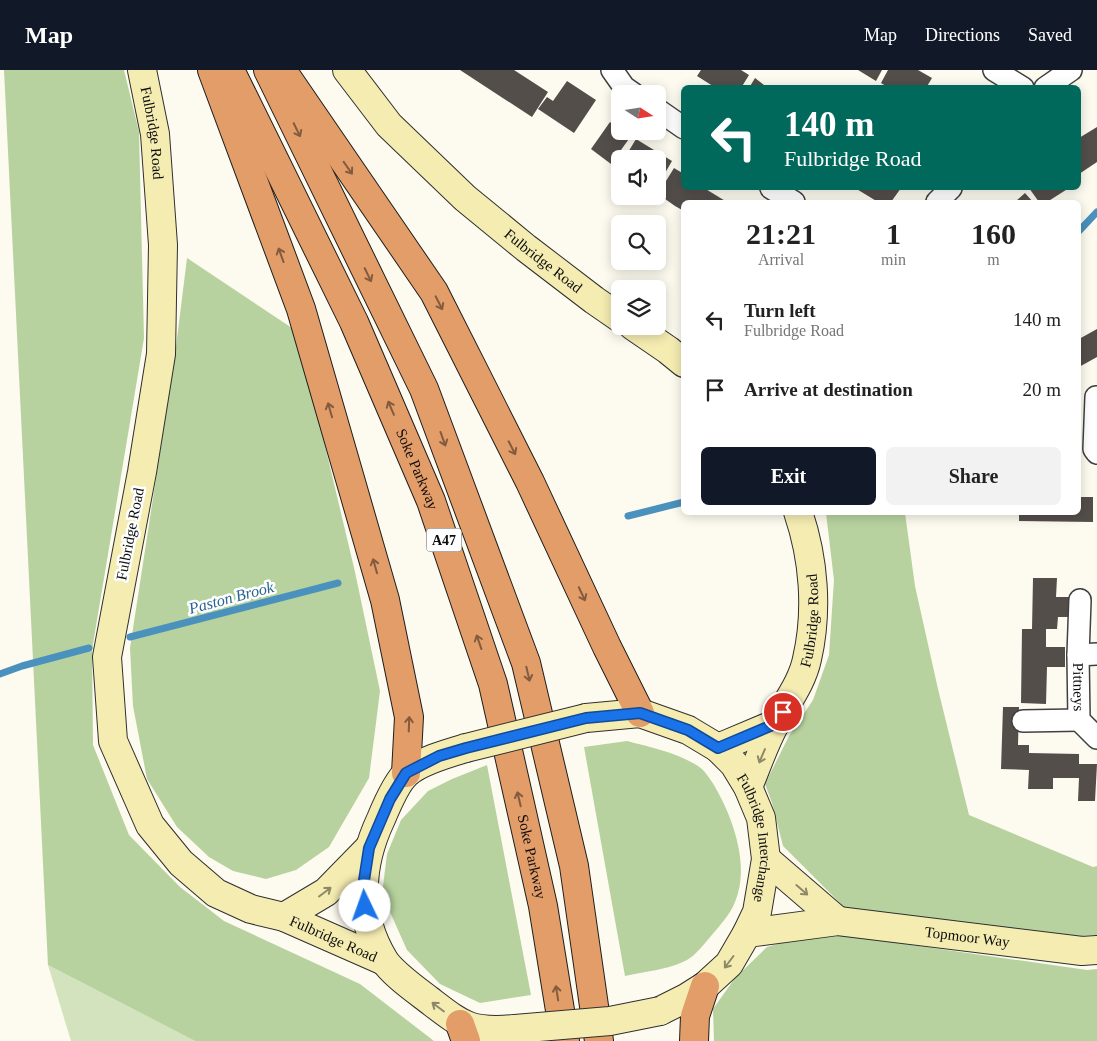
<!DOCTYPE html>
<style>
:root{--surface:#fff;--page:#f2f2f2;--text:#222;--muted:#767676;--accent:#111827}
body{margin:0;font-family:Georgia,serif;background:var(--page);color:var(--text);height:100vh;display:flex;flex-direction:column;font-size:19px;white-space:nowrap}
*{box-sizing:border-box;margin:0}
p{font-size:16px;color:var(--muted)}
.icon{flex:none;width:28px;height:28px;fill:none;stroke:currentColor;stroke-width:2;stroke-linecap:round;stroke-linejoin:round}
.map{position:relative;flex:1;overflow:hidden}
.sheet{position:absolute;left:681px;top:130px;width:400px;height:315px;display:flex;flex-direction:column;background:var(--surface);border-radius:8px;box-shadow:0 2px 12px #0003}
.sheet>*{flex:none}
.banner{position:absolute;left:681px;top:15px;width:400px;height:105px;border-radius:8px;box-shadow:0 2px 12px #0003;background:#00695c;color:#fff;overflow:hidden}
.needle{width:32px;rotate:102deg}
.controls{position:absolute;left:611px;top:15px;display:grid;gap:10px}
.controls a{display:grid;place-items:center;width:55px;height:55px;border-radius:8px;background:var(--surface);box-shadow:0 2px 12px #0003;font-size:25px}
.pin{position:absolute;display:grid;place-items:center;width:42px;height:42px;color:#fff;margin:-21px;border:2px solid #fff;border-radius:50%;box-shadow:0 1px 5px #0007}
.me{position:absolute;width:55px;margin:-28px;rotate:357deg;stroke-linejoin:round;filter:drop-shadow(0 0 4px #0008)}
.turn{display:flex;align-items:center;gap:18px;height:105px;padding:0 20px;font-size:22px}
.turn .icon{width:65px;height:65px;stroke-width:2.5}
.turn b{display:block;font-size:35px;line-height:42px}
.eta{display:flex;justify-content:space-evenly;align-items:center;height:85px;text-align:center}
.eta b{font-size:30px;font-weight:800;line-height:35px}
.primary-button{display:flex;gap:10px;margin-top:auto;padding:10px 20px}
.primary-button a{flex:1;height:58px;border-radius:8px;background:var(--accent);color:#fff;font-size:20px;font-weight:800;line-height:58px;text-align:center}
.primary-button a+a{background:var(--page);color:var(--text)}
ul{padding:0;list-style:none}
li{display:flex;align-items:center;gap:15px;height:70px;padding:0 20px}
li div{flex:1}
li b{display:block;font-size:19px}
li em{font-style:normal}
header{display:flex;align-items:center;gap:30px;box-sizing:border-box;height:70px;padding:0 25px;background:var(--accent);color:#fff}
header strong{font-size:24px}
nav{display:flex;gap:28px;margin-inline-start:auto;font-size:18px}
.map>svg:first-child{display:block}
.green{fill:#d2e3bd}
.forest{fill:#b7d29e}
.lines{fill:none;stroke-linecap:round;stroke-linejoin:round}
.stream{stroke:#4a91bd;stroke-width:7}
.building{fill:#544e4b}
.street-casing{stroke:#404040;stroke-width:24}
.secondary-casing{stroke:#2f2f2f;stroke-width:30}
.highway-casing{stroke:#1e1e1e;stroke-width:30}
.street{stroke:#fff;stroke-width:21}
.secondary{stroke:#f5ecb2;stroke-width:28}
.highway{stroke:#e39d68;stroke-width:28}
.secondary-bridge-casing{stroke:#2f2f2f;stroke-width:30;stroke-linecap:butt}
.secondary-bridge{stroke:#f5ecb2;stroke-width:28}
.oneway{stroke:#835c3f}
.oneway2{stroke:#8d8868}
.route-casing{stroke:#114b97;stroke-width:12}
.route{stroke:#1a73e8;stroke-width:9}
.labels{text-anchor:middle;stroke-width:5;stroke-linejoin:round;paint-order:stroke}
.shield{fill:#fff;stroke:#565656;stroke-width:1}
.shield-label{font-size:14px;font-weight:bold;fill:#0d0d0d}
.street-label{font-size:15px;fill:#0d0d0d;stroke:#fff}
.water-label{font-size:16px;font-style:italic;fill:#266390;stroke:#fff}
</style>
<header>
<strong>Map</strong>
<nav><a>Map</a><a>Directions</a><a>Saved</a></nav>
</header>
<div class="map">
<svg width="1097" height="971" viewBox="0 0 1097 971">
<rect width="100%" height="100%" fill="#fdfaef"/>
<path class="green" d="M 48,895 L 195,971 L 71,971 Z"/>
<path class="forest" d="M 4,0 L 124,0 L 139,62 L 144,268 L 92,580 L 93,675 L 129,765 L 180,817 L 224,851 L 360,914 L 434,971 L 195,971 L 48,895 Z
M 187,188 L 298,262 L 355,502 L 380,621 L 369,708 L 329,777 L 296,800 L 266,809 L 233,801 L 209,787 L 177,757 L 147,709 L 133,636 L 130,578 L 175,285 Z
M 826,443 L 905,443 L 915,516 L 938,619 L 969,745 L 1093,797 L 1097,796 L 1097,865 L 1081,866 L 847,840 L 783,776 L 772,733 L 765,714 L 789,666 L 813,630 L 829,585 L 834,510 Z
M 627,671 C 650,677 678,683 698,696 C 710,703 727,738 731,751 C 740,776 746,806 735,832 C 730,845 720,855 711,866 C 705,873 696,885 687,890 C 671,899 643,902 625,906 L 584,677 Z
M 487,695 L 531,925 L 480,933 L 440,914 L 407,880 L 382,824 L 387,784 L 401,750 L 428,721 L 452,709 Z
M 842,865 L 1087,900 L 1097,899 L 1097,971 L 714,971 L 713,939 L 735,908 L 767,877 L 795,869 Z"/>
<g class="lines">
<path class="stream" d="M 1079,161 L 1097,142
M 628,446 L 684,432
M 130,567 L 338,513
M 0,604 L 22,596 L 89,578"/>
</g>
<path class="building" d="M 460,0 L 514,0 L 548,22 L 532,47 Z
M 701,0 L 741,0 L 749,5 L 741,18 L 716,18 L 697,6 Z
M 858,0 L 882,0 L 876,11 Z
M 888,0 L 918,0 L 932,8 L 926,18 L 889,18 L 881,13 Z
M 755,8 L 768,18 L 749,18 Z
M 567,11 L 596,30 L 574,63 L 538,39 L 547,27 L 553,31 Z
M 610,52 L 620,59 L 620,61 L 623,61 L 631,66 L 611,94 L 591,79 Z
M 1097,57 L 1097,92 L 1079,104 L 1079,68 Z
M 636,69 L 672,91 L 658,115 L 658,89 L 624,89 Z
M 674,98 L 684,104 L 684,118 L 704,118 L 727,132 L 684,132 L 684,141 L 675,136 L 658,124 Z
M 855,118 L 901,118 L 891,132 L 878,132 Z
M 1029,118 L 1069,118 L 1047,132 L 1039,132 Z
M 1025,123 L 1033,132 L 1015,132 Z
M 1097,259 L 1097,287 L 1079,297 L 1079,269 Z
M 1079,427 L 1093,427 L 1093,452 L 1019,451 L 1019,442 L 1079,442 Z
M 1033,508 L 1057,508 L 1056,527 L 1076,527 L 1075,547 L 1058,547 L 1057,559 L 1046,559 L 1046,577 L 1065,577 L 1065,597 L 1047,597 L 1046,634 L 1021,633 L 1022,559 L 1032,559 Z
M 1003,637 L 1019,637 L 1018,675 L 1029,675 L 1029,683 L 1079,684 L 1079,694 L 1097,694 L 1095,731 L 1078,731 L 1079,708 L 1053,708 L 1053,719 L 1028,719 L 1029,700 L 1001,699 Z"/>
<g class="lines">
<g class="street-casing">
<g id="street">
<path d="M 612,0 L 624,17 L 634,24"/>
<path d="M 994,0 L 1023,18"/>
<path d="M 1045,18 L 1071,0"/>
<path d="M 658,40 L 684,58"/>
<path d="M 771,118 L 794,132"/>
<path d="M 937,132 L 951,118"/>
<path d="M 1096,327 L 1094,379 L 1097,383"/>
<path id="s1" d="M 1097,584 L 1078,585 L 1079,650 L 1097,668"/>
<path d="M 1078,585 L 1080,530"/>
<path d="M 1023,651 L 1079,650"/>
</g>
</g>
<g class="secondary-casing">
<g id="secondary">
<path id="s2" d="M 142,0 L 155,64 L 163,175 L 161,284 L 142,402 L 107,587 L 113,671 L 150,755 L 181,793 L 216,823 L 251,839 L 284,847 L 384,891"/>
<path id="s3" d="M 347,0 L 389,55 L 465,128 L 526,178 L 594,230 L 620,248"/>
<path d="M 633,256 L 668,280 L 684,293"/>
<path id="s4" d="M 586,648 L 640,643 L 688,660 L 718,678 L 734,694 L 748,717 L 761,748 L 766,789 L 757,842 L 747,863 L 729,894 L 705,916 L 686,928 L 660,941"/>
<path d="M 466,678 C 449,683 420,691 407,703 C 397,711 386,737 381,749 C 359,796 356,844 384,890 C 392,903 416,920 429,930 C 463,956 470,963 515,959"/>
<path d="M 718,678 L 775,654"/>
<path id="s5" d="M 748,717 C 757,696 764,674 775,654 C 786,633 802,613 807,589 C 818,541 814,489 798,442"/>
<path d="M 766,789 L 838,851"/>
<path d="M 284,847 L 326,822 L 369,778"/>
<path id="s6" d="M 747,863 L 838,851 L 1082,881 L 1097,880"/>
</g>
</g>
<g class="highway-casing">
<g id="highway">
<path d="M 212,0 L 301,239 L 385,530 L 409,647 L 406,703"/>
<path id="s7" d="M 230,0 L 354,252 L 431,431 L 493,614 L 543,836 L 565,971"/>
<path d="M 268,0 L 424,319 L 526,593 L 574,796 L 599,971"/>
<path d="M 288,9 L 434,222 L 530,412 L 607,577 L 640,643"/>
<path d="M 460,954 L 466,971"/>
<path d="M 694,971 L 695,946 L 705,916"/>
</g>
</g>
<use href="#street" class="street"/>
<use href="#secondary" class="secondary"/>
<use href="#highway" class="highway"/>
<g class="secondary-bridge-casing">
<path id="secondary-bridge" d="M 466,678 L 586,648
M 515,959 L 610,951 L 660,941"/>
</g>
<use href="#secondary-bridge" class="secondary-bridge"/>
</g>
<defs><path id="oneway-shaft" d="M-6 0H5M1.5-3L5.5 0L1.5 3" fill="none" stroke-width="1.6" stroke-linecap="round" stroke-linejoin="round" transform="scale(1.25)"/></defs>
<g class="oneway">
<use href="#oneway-shaft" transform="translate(297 60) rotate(64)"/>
<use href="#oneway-shaft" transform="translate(348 98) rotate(55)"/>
<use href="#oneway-shaft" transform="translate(281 185) rotate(-110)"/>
<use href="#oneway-shaft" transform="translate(368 205) rotate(64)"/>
<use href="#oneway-shaft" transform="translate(439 233) rotate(63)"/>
<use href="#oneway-shaft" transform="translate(391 338) rotate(-113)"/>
<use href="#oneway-shaft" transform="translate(330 340) rotate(-106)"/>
<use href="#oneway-shaft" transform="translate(443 369) rotate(70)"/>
<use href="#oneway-shaft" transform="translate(512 378) rotate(63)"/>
<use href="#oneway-shaft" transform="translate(375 496) rotate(-106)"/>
<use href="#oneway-shaft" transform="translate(582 524) rotate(65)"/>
<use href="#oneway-shaft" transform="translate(479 572) rotate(-109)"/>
<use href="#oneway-shaft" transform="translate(528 604) rotate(77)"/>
<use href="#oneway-shaft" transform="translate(409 654) rotate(-88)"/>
<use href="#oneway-shaft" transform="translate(519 729) rotate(-103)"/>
<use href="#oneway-shaft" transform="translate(557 923) rotate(-99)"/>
</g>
<g class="oneway2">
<use href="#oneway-shaft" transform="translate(762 686) rotate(113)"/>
<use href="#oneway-shaft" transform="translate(802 820) rotate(41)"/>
<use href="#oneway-shaft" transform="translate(325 822) rotate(-37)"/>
<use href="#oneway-shaft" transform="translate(729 892) rotate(127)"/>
<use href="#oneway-shaft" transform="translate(438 937) rotate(-143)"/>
</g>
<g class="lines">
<g class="route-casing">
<path id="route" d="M 365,836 L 363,817 L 369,778 L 390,729 L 406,703 L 439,686 L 466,678 L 586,648 L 640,643 L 688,660 L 718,678 L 775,654 L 783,642"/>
</g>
<use href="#route" class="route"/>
</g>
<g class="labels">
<rect class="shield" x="426.5" y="458.5" width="35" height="23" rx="4"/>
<g class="shield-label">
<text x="444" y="475">A47</text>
</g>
<g class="street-label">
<text dy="5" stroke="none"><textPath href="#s2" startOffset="64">Fulbridge Road</textPath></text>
<text dy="5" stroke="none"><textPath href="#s3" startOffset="275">Fulbridge Road</textPath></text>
<text dy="5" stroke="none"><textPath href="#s7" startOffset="441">Soke Parkway</textPath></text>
<text transform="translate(130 464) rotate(-79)" y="5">Fulbridge Road</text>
<text dy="5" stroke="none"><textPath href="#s5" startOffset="180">Fulbridge Road</textPath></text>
<text dy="5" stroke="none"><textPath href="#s1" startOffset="51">Pittneys</textPath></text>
<text dy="5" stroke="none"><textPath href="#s4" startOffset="242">Fulbridge Interchange</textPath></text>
<text dy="5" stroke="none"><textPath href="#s7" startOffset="846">Soke Parkway</textPath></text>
<text dy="5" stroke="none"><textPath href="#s6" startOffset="222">Topmoor Way</textPath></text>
<text dy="5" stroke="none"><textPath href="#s2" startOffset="991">Fulbridge Road</textPath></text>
</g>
<g class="water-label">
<text transform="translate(231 527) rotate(-15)" y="6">Paston Brook</text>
</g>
</g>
</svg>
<div class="controls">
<a><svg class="needle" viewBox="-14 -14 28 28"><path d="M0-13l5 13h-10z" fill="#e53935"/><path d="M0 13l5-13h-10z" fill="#767676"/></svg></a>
<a><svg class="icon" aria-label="sound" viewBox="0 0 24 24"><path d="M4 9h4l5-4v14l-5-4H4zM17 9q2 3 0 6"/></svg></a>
<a><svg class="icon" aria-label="search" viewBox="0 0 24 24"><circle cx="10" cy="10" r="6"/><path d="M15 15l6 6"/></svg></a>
<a><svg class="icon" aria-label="layers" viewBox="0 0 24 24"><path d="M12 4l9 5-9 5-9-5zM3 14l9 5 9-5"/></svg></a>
</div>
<div class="pin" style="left:783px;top:642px;background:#d93025"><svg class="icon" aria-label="arrive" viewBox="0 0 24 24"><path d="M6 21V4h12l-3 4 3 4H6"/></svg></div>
<svg class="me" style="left:365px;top:836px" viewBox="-20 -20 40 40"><circle r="19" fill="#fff"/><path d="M0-13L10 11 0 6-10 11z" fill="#1a73e8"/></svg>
<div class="banner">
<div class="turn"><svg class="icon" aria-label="left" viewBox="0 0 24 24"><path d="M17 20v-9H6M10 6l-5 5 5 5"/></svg><div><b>140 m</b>Fulbridge Road</div></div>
</div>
<section class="sheet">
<div class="eta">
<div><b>21:21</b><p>Arrival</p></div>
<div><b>1</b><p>min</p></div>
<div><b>160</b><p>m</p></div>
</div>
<ul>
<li><svg class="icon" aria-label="left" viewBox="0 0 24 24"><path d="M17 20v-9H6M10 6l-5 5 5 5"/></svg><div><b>Turn left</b><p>Fulbridge Road</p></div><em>140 m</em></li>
<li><svg class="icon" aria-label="arrive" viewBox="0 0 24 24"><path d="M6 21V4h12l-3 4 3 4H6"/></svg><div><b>Arrive at destination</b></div><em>20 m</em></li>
</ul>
<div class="primary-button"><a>Exit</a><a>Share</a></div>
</section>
</div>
